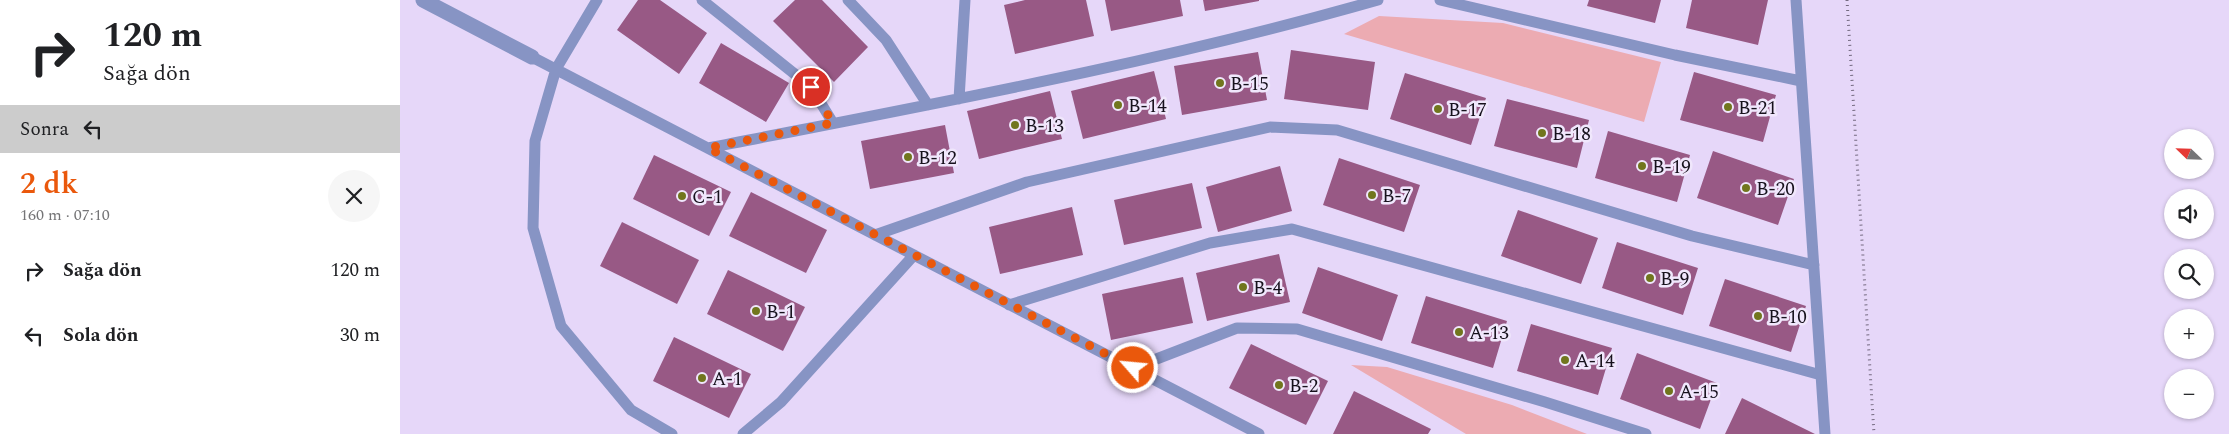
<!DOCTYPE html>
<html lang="tr">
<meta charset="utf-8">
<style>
:root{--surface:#fff;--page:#f6f6f6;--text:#202124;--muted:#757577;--accent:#ea580c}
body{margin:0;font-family:Spectral,serif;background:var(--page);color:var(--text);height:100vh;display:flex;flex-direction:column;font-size:19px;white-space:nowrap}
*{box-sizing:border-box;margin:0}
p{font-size:16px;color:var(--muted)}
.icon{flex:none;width:28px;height:28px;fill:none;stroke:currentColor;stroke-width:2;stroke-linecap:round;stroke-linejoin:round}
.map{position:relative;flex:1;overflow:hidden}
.details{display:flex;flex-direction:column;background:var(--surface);width:400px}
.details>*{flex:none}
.guide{background:#fff;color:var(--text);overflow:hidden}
.needle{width:32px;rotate:293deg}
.controls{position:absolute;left:1764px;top:129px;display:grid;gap:10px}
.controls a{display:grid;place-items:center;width:50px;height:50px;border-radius:50%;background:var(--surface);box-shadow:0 1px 4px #0004;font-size:25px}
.pin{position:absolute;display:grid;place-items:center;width:42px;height:42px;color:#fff;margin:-21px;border:2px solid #fff;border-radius:50%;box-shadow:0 1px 5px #0007}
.me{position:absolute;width:55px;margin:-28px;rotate:297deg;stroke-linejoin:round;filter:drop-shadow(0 0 4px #0008)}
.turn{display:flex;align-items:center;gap:18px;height:105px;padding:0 20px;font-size:22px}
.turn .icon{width:65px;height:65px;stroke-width:2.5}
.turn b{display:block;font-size:35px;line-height:42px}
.then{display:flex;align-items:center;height:48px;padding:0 20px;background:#0003;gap:10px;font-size:19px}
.round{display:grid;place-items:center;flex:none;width:52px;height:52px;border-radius:26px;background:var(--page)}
.headline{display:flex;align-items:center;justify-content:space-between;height:85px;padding:0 20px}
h1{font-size:30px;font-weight:600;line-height:38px;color:var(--accent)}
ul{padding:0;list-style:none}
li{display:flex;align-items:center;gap:15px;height:65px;padding:0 20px}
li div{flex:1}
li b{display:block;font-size:19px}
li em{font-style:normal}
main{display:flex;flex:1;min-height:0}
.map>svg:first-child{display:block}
.green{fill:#ecabb2}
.building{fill:#985985}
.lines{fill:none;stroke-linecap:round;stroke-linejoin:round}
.path{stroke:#746a80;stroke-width:3;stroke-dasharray:1 4;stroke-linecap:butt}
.lane{stroke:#8794c4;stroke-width:11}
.street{stroke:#8794c4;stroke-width:15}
.route{stroke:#ea580c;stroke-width:9;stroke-dasharray:0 16.2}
.poi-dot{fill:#71761e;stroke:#f0e7fc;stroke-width:2}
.labels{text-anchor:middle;stroke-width:5;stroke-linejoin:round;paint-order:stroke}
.poi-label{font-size:19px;fill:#16111c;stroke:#f0e7fc;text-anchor:start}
</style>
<main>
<section class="details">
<div class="guide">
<div class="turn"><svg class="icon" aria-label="right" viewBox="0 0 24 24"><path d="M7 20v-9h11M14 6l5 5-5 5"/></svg><div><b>120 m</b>Sağa dön</div></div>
<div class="then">Sonra<svg class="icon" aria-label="left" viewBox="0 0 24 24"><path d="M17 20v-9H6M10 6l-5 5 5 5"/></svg></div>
</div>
<div class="headline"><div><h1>2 dk</h1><p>160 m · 07:10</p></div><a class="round"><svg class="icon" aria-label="close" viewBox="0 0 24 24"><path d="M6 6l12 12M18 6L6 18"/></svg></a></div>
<ul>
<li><svg class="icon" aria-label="right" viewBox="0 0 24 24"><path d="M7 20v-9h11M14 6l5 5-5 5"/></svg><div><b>Sağa dön</b></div><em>120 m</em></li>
<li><svg class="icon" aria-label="left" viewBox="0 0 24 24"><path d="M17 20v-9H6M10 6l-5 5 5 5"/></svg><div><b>Sola dön</b></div><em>30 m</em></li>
</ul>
</section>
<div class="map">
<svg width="1829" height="434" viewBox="0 0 1829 434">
<rect width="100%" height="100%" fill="#e6d7f9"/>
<path class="green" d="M 979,16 L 1103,23 L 1261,62 L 1244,122 L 944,34 Z
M 951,365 L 987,367 L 1112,405 L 1187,434 L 1066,434 Z"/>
<path class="building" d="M 238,0 L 260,0 L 307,33 L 279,74 L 217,30 Z
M 395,0 L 422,0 L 468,47 L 434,82 L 373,21 Z
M 625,0 L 686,0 L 694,36 L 615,54 L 604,5 Z
M 705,0 L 780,0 L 783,16 L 711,31 Z
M 803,0 L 859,0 L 859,1 L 805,11 Z
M 1189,0 L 1261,0 L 1255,23 L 1187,6 Z
M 1292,0 L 1368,0 L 1358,45 L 1286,28 Z
M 321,43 L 389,83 L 366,122 L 299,83 Z
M 891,50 L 975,62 L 968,110 L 884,99 Z
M 858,52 L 867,100 L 782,115 L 774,66 Z
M 754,71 L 766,119 L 683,139 L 671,91 Z
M 1294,72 L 1376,95 L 1363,142 L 1280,120 Z
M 1005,73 L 1086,98 L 1071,145 L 990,119 Z
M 650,91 L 662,139 L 579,159 L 567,111 Z
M 1107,99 L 1189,120 L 1177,168 L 1094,146 Z
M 545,125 L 554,173 L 470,189 L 461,141 Z
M 1208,131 L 1290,155 L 1277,202 L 1195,178 Z
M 1313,151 L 1394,179 L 1378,225 L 1297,198 Z
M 254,155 L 331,192 L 309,236 L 233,199 Z
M 939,158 L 1020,185 L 1004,232 L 923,205 Z
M 880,166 L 892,211 L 818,232 L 806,187 Z
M 792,183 L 802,228 L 724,245 L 714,200 Z
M 351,192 L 427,230 L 406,273 L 329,236 Z
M 672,207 L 683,255 L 600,274 L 589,227 Z
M 1118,210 L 1198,238 L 1181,284 L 1101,256 Z
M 222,222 L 299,260 L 277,304 L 200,266 Z
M 1217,242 L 1298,268 L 1283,315 L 1202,288 Z
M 879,254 L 890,302 L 807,321 L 796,273 Z
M 918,267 L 998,295 L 982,341 L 902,313 Z
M 328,270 L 405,307 L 383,351 L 307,314 Z
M 783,277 L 793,323 L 711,340 L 702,294 Z
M 1325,279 L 1406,306 L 1391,352 L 1309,326 Z
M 1026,296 L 1107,321 L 1093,368 L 1011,343 Z
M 1131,324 L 1212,348 L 1198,395 L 1117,371 Z
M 274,337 L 351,374 L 329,418 L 253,381 Z
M 851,344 L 928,381 L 906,425 L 829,388 Z
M 1237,353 L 1317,383 L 1300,429 L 1220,399 Z
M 954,391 L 1031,429 L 1028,434 L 933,434 Z
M 1342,398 L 1415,434 L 1325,434 Z"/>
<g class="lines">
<path class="path" d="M 1447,0 L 1474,434"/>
<path class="lane" d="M 197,0 L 156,69 L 135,141 L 133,228 L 161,326 L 231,410 L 272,434
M 302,0 L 411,87 L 433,123
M 448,0 L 486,40 L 528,105
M 1040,0 L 1275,55 L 1401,81
M 1396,0 L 1425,434
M 132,57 L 859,434
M 559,99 L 565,0
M 308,148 C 532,104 758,63 978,0
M 475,235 L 627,182 L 870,127 L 937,130 L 1292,236 L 1414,265
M 609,305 L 810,243 L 892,229 L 1421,375
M 733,368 L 837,328 L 897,329 L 1145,402 L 1246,434
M 343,434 L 381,402 L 514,255"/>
<path class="street" d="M 23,0 L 132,57"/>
</g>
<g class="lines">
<path class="route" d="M 411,87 L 433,123 L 308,148 L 733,368"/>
</g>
<g class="poi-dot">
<circle cx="820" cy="83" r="5"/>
<circle cx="718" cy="105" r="5"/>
<circle cx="1328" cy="107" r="5"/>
<circle cx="1038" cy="109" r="5"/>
<circle cx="615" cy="125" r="5"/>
<circle cx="1142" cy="133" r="5"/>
<circle cx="508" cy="157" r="5"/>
<circle cx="1242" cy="166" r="5"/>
<circle cx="1346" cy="188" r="5"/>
<circle cx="972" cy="195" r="5"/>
<circle cx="282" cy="196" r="5"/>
<circle cx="1250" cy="278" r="5"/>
<circle cx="843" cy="287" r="5"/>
<circle cx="356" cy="311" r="5"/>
<circle cx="1358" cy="316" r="5"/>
<circle cx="1059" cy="332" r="5"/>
<circle cx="1165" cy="360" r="5"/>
<circle cx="302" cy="378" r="5"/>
<circle cx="879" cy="385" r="5"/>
<circle cx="1269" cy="391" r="5"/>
</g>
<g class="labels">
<g class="poi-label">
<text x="830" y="90">B-15</text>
<text x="728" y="112">B-14</text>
<text x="1338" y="114">B-21</text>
<text x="1048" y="116">B-17</text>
<text x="625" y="132">B-13</text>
<text x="1152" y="140">B-18</text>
<text x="518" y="164">B-12</text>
<text x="1252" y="173">B-19</text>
<text x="1356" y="195">B-20</text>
<text x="982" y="202">B-7</text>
<text x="292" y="203">C-1</text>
<text x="1260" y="285">B-9</text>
<text x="853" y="294">B-4</text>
<text x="366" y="318">B-1</text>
<text x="1368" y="323">B-10</text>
<text x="1069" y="339">A-13</text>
<text x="1175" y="367">A-14</text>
<text x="312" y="385">A-1</text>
<text x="889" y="392">B-2</text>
<text x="1279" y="398">A-15</text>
</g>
</g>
</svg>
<div class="controls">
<a><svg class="needle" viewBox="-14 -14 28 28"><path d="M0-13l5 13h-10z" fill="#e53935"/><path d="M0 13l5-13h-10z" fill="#757577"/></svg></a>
<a><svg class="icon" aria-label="sound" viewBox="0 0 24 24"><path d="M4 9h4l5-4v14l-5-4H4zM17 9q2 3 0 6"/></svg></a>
<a><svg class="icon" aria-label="search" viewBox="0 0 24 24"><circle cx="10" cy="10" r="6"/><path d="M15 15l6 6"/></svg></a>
<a>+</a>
<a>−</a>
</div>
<div class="pin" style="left:411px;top:87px;background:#d93025"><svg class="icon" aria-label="arrive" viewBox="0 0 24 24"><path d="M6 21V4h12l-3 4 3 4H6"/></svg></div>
<svg class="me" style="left:733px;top:368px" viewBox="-20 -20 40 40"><circle r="17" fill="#ea580c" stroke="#fff" stroke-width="3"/><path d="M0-11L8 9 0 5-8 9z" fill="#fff"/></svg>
</div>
</main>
